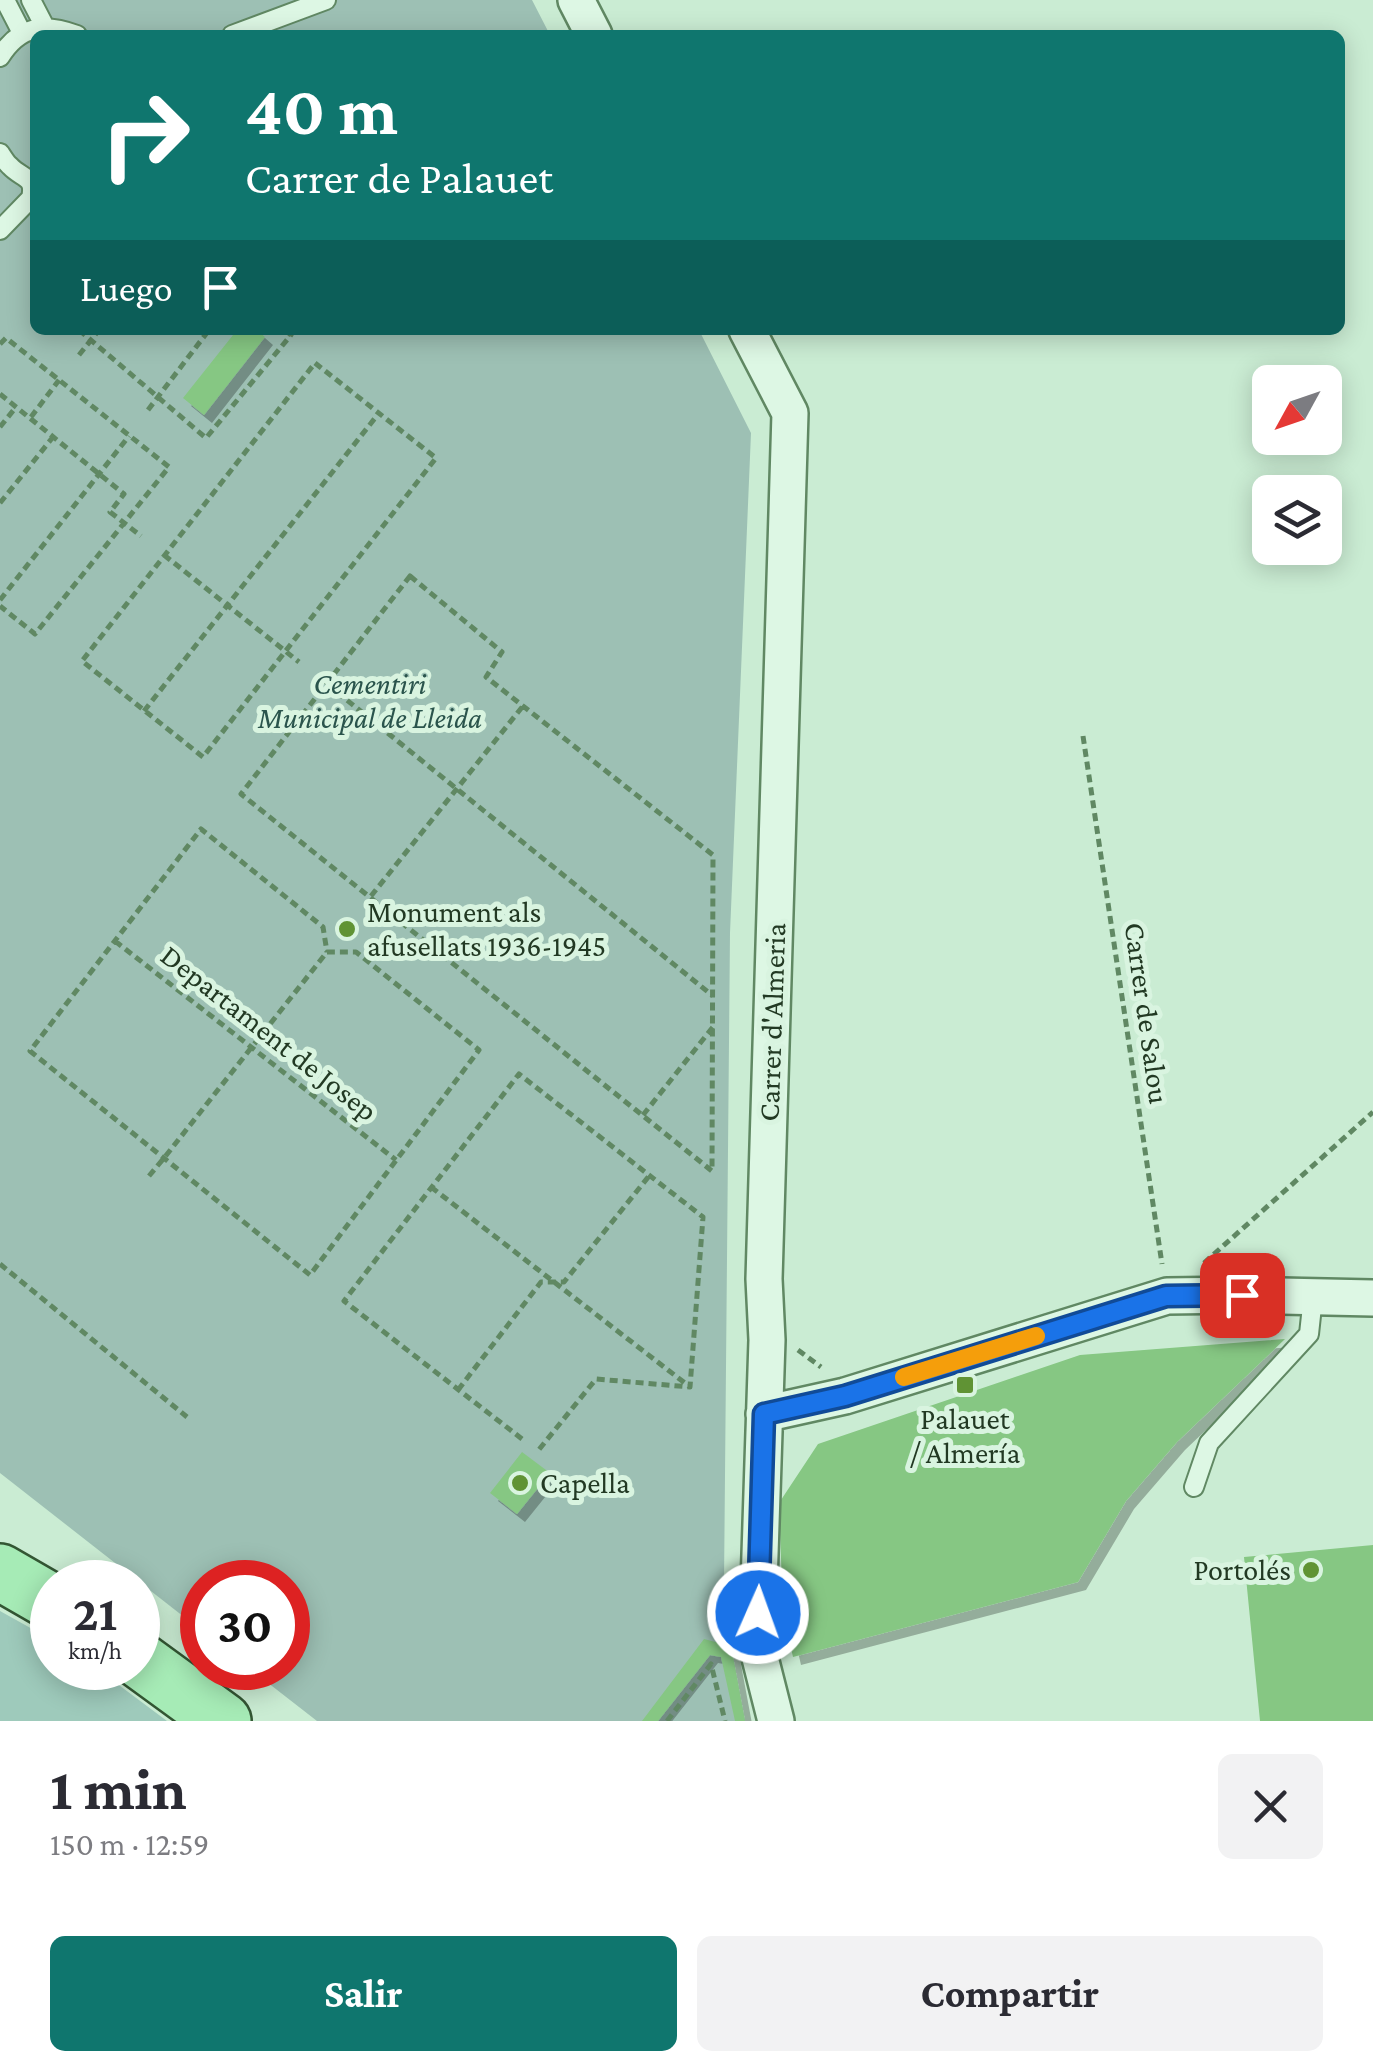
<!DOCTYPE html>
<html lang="es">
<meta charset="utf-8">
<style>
:root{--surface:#fff;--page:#f2f2f3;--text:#2b2b33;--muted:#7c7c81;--accent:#0f766e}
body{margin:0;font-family:"Crimson Pro",serif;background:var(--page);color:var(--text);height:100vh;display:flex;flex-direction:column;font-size:38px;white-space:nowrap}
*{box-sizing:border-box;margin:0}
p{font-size:32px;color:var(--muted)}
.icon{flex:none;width:55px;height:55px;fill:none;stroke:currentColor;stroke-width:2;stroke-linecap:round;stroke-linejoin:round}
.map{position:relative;height:1721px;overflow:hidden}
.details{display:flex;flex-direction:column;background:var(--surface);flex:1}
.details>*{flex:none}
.top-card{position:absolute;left:30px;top:30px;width:1315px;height:305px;border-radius:15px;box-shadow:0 5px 25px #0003;background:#0f766e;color:#fff;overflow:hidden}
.needle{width:65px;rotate:230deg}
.buttons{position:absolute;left:1252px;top:365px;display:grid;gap:20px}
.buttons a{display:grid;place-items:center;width:90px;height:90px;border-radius:15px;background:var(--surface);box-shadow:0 5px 25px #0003;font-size:50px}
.speed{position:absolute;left:30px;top:1560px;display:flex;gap:20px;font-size:50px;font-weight:700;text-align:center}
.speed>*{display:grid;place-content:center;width:130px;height:130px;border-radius:50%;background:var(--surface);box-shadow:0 5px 25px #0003;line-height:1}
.speed small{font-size:25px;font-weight:400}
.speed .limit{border:15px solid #d22;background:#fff;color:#111}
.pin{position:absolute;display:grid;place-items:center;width:85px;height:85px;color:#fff;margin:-42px;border-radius:20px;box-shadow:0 5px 15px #0006}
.me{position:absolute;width:110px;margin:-55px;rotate:2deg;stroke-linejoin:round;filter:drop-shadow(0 0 8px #0008)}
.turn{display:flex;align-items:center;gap:35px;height:210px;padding:0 50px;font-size:45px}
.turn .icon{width:130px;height:130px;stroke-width:2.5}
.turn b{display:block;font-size:70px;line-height:85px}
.then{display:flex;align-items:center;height:95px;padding:0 50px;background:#0003;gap:20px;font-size:38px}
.round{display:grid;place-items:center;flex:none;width:105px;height:105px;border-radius:15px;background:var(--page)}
.summary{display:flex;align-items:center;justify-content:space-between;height:170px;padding:0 50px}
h1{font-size:60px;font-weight:700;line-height:75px}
.action{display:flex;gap:20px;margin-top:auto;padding:20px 50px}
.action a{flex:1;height:115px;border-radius:15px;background:var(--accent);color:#fff;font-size:40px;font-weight:700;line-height:115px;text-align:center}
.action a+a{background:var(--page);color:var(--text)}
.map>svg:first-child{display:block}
.green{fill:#9ecabb}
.cemetery{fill:#9dc0b4}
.building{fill:#86c783;filter:url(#shadow)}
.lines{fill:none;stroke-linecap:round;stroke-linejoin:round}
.lane-casing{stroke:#608863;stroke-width:22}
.street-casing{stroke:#608863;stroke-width:40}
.primary-casing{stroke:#335633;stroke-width:60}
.path{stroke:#608863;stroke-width:5;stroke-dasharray:8 5;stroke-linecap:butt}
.lane{stroke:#ddf7e4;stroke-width:18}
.street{stroke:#ddf7e4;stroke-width:35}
.primary{stroke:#a6ebb6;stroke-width:55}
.route-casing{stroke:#114b97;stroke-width:25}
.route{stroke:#1a73e8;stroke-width:18}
.slow{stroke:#f59e0b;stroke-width:18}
.poi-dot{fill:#609334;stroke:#d9f4e0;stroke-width:4}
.labels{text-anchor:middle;stroke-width:10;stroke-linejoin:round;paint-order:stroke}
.park-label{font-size:30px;font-style:italic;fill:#2a544c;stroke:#d9f4e0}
.poi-label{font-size:30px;fill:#223923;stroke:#d9f4e0;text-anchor:start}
.street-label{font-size:30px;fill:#223923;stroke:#d9f4e0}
</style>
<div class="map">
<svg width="1373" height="1721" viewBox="0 0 1373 1721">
<defs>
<filter id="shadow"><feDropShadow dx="8" dy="8" stdDeviation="0" flood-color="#0004"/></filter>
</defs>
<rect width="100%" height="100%" fill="#caecd3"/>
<path class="green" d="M 0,1611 L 52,1640 L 52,1668 L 96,1668 L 167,1721 L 0,1721 Z"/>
<path class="cemetery" d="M 0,0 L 532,0 L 550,35 L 35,35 L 35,330 L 699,330 L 751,433 L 730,933 L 724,1584 L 731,1646 L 745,1721 L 317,1721 L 249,1668 L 288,1668 L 288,1582 L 202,1582 L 202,1631 L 0,1473 Z"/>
<path class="building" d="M 237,330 L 257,330 L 265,337 L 204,415 L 183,398 Z
M 1285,1339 L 1177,1442 L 1126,1501 L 1078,1582 L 793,1657 L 783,1613 L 779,1503 L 818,1444 L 1080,1355 Z
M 522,1452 L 550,1473 L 517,1514 L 490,1493 Z
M 1373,1545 L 1373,1721 L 1260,1721 L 1244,1557 Z
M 704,1639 L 731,1646 L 745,1721 L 735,1721 L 721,1657 L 710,1655 L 658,1721 L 642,1721 Z"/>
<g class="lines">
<g class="lane-casing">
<path id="lane" d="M 5,0 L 22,33
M 31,0 L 46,29
M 232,35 L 326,0
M 0,57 C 20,25 44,23 77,35
M 0,153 C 2,156 7,164 10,166 C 22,179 36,176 31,198 L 0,230
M 1194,1487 L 1209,1443 L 1309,1334 L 1313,1297"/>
</g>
<g class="street-casing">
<path id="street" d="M 576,0 L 594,35
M 747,330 L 790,413 L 764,1279 L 767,1340 L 757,1646 L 776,1721
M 764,1414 L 845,1396 L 1167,1296 L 1242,1295 L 1373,1298"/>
</g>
<g class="primary-casing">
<path id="primary" d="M 0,1572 L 52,1602
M 138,1659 L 223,1721"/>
</g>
<path class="path" d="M 79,330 L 206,438 L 291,335 L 285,330
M 0,344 L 6,338 L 169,467 L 35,634 L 0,606
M 79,355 L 99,330
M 315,363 L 436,458 L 203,757 L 82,661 Z
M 0,394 L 124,494 L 110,512 L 141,536
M 148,410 L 209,330
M 31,417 L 59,380
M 0,427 L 16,407
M 0,503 L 53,437
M 164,555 L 299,662
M 410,576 L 502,652 L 486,677 L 713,855 L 712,1171 L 241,794 Z
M 0,600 L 129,436
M 327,684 L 713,996
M 144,711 L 379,413
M 1083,736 L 1162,1264
M 371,896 L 523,706
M 115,941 L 396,1160
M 643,1115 L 713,1027
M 149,1176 L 164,1158 L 327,952 L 356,952 L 479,1050 L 310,1275 L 30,1051 L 201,829 L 323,927 L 327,952
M 431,1187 L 690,1387
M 1204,1263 L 1373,1112
M 0,1264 L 187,1417
M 798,1350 L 821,1367
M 458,1390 L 541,1282 L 564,1282 L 649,1176
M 522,1439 L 344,1301 L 519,1074 L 703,1217 L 690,1387 L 596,1379 L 537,1452
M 667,1721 L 711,1664 L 725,1721"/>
<use href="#lane" class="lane"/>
<use href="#street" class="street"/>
<use href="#primary" class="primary"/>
</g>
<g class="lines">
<g class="route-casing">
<path id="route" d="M 758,1613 L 764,1414 L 845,1396 L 1166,1296 L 1242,1295"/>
</g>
<use href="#route" class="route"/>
<path class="slow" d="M 904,1377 L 1036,1336"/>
</g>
<g class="poi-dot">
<circle cx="347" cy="929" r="10"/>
<rect x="955" y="1375" width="20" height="20" rx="5"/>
<circle cx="520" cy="1483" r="10"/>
<circle cx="1311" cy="1570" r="10"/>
</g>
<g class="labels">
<g class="park-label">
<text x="370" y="694">Cementiri<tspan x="370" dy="34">Municipal de Lleida</tspan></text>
</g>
<g class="poi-label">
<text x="367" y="922">Monument als<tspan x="367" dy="34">afusellats 1936-1945</tspan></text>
<text x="965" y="1429" text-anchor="middle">Palauet<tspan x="965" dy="34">/ Almería</tspan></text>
<text x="540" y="1493">Capella</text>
<text x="1291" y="1580" text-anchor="end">Portolés</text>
</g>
<g class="street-label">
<text transform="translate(1147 1013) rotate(82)" y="10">Carrer de Salou</text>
<text transform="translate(772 1022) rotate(-88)" y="10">Carrer d'Almeria</text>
<text transform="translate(269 1033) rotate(38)" y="10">Departament de Josep</text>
</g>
</g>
</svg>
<div class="buttons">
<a><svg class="needle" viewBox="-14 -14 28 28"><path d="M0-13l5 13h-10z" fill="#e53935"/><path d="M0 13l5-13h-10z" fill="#7c7c81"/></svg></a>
<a><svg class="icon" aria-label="layers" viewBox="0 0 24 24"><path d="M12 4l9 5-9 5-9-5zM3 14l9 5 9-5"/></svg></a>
</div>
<div class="speed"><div>21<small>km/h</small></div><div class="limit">30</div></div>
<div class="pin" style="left:1242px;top:1295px;background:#d93025"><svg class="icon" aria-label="arrive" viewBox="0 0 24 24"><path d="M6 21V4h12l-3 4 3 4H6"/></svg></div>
<svg class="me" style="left:758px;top:1613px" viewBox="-20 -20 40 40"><circle r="17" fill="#1a73e8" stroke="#fff" stroke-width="3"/><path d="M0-11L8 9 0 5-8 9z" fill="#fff"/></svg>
<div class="top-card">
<div class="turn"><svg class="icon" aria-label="right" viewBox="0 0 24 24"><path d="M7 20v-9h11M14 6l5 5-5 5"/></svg><div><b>40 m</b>Carrer de Palauet</div></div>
<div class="then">Luego<svg class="icon" aria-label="arrive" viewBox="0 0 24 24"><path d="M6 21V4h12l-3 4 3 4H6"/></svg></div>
</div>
</div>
<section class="details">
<div class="summary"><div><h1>1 min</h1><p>150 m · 12:59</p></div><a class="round"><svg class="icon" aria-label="close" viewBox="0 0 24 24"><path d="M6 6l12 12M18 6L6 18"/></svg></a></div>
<div class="action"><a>Salir</a><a>Compartir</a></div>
</section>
